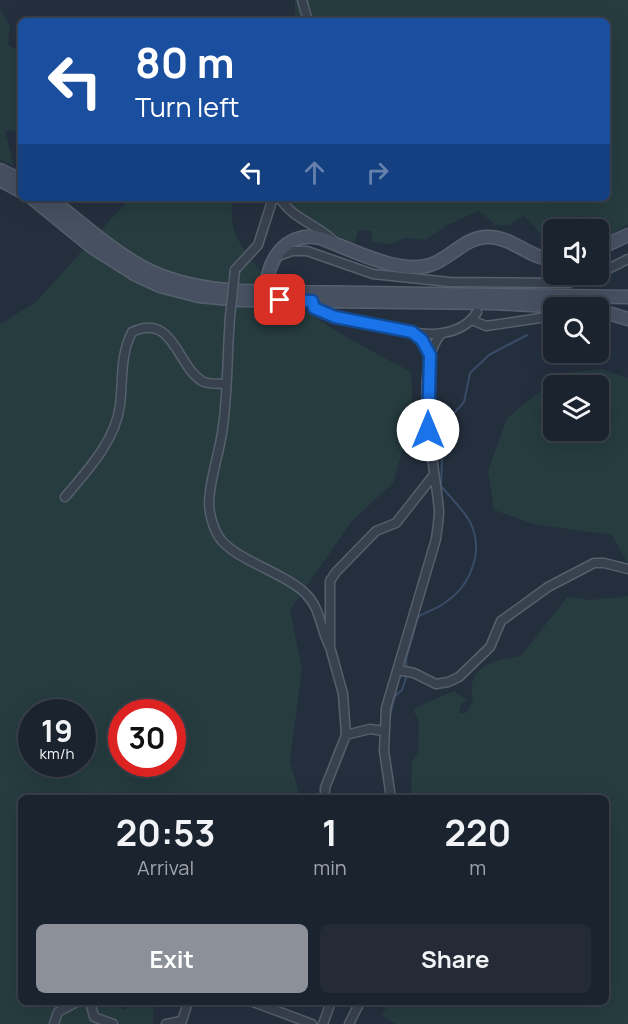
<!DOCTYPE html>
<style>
:root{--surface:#1b232e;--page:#242b36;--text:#f1f3f6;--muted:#a0a4aa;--line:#39404a;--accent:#8c9099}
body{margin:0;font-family:Manrope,sans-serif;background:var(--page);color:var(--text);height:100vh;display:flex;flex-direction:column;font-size:22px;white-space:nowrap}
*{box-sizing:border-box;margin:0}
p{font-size:20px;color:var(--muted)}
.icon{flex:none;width:33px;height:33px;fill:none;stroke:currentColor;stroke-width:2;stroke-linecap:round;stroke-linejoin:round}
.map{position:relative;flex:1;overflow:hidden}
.sheet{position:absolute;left:18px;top:795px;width:591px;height:210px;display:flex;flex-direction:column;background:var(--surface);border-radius:9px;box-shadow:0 6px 24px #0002,0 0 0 2px var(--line)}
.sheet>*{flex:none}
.hud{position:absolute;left:18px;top:18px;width:592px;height:183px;border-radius:9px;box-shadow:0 6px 24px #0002,0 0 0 2px var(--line);background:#1a4fa0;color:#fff;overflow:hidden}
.fabs{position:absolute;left:543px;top:219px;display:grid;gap:12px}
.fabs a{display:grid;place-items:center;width:66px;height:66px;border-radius:9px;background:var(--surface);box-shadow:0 6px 24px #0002,0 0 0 2px var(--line);font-size:30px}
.speed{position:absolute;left:18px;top:699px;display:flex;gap:12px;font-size:30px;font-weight:700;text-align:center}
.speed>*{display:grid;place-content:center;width:78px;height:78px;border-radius:50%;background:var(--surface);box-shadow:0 6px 24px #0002,0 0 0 2px var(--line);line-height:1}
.speed small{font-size:15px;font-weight:400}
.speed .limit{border:9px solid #d22;background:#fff;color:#111}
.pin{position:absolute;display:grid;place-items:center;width:51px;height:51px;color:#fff;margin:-26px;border-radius:12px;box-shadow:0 3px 9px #0006}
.me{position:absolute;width:66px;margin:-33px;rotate:0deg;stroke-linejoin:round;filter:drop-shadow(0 0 4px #0008)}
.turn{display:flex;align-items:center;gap:21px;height:126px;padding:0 18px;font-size:27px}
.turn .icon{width:78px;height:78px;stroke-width:2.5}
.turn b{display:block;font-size:42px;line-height:51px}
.lanes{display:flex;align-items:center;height:57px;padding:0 18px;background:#0003;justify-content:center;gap:30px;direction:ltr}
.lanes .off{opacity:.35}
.eta{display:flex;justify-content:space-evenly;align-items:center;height:102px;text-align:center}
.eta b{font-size:36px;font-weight:700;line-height:42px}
.button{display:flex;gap:12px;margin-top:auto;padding:12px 18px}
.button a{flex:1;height:69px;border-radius:9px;background:var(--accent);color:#fff;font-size:24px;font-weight:700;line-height:69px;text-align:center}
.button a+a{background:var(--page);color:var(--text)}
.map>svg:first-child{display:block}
.green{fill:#263c3f;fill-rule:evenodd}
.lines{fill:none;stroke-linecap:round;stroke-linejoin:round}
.stream{stroke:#394c67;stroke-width:2}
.street-casing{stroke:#565f6c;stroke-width:11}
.secondary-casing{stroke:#565f6c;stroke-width:15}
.street{stroke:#38414e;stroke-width:8}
.secondary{stroke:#465061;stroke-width:12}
.street-bridge-casing{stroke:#565f6c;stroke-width:11;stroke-linecap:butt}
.street-bridge{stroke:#38414e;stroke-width:8}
.route-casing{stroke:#114b97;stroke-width:15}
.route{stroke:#1a73e8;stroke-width:10}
</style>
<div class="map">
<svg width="628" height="1024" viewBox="0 0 628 1024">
<rect width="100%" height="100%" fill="#242f3e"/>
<path class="green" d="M 295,0 L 628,0 L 628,225 L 610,235 L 579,215 L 566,229 L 554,230 L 552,242 L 539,232 L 524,215 L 509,225 L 495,225 L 479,211 L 447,225 L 426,240 L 405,238 L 392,244 L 372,242 L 372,231 L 358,230 L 355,244 C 336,237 298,215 285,198 L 608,198 L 608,21 L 299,21 L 295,15 Z
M 0,10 L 10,25 L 8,44 L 15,49 L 21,48 L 21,130 L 5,131 L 14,166 L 0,160 Z
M 130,198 L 232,198 C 232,208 231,221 234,230 C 259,295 353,341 411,372 L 413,414 L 393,483 L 352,521 L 290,610 L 302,668 L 290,761 L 300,798 L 21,798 L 21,1002 L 117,1002 L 124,1010 L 135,1003 L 154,1003 L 153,1024 L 0,1024 L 0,324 L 36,302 ZM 32,712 L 82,712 L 82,764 L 32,764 ZM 122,712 L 172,712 L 172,764 L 122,764 Z
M 602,369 L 628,378 L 628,564 L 612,535 L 533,524 L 494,510 L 488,471 L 507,418 L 563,373 ZM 554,386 L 598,386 L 598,430 L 554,430 Z
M 628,596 L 628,1024 L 396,1024 L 382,1015 L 389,1002 L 606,1002 L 606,798 L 411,798 L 412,761 L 418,752 L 419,722 L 413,709 L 454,691 L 467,701 L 461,704 L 459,713 L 466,713 L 473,702 C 465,665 493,661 521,656 L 567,597 L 591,600 Z"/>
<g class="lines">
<path class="stream" d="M 407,670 L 406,659 L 418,617 C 426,612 436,609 443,604 C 470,587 485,552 470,522 C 463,509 450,497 441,486 L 443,430 L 448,420 L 464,402 L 470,373 L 489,355 L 527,335
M 389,719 L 395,696 L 402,690 L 407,675
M 388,748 L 395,798
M 332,1010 L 337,1002"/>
<g class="street-casing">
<path id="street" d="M 302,0 L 308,21
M 280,198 C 292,219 319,225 335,242
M 278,256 L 292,251 L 307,251 L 373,274 L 449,282 L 568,283 L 596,274
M 235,270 L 258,245 L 273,198
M 598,274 L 628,259
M 312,301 L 314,308 C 334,319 420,338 442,333 C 457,331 469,325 477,312
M 230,317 C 227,353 228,391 223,426 C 220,452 210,477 209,502 C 209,513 213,528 219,537 C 234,560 286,573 306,594 C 321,609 320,629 330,647
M 472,320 L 486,326 L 554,316
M 412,332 L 422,340 L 430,354
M 65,497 C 87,471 116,440 120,405 C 123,380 120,355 132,332 C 173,312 177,366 202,381 C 208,385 218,383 225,384
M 398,670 L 414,673 L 436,684 L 448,682 L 459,677 L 490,647 L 501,621 L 548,587 L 594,563 L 604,563 L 628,569
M 346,735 L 370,729 L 384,731
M 325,798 L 325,788 L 346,735 L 343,694 L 330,647 L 330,581 L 336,572 L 376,531 L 396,523 L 433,476
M 391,798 L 384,751 L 386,708 L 436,539 C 437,530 439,520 439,511 C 436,468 411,369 441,334
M 90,1002 L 94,1017 L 113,1024
M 253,1002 L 312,1024
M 54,1024 L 58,1012 L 77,1002
M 166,1024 L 181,1021
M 181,1024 L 188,1002
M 323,1024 L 331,1002
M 349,1024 L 360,1002"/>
</g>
<g class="secondary-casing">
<path id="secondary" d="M 0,170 L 21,180
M 0,180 L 21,191
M 32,198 L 92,247 L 136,275 L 160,286 L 199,296 L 241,300 L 494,303 L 584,308
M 49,198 C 121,253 144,286 241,291 L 628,297
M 598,249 L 628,235
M 267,298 C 263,266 283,230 320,238 C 351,249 403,278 435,263 C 453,255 468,236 489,237 C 512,237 529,258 554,260
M 598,310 L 628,319"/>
</g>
<use href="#street" class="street"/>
<use href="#secondary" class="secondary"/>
<g class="street-bridge-casing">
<path id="street-bridge" d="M 230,317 L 235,270"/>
</g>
<use href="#street-bridge" class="street-bridge"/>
</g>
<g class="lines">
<g class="route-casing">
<path id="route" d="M 280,300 L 312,301 L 314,308 L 335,317 L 412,332 L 422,340 L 430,355 L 428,430"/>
</g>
<use href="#route" class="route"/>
</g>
</svg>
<div class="fabs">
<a><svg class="icon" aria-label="sound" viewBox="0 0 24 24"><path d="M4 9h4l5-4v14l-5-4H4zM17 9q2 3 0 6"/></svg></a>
<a><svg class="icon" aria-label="search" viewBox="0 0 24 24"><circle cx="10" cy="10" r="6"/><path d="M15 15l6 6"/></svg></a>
<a><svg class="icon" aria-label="layers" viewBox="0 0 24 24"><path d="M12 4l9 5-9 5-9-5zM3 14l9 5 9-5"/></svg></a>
</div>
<div class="speed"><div>19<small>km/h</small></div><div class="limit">30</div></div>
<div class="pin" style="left:280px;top:300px;background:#d93025"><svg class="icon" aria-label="arrive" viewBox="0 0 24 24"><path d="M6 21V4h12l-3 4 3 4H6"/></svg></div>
<svg class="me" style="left:428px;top:430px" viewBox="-20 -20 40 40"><circle r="19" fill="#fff"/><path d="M0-13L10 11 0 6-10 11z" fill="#1a73e8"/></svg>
<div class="hud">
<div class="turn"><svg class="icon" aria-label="left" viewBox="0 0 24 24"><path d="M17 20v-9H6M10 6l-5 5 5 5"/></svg><div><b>80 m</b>Turn left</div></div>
<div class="lanes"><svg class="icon" aria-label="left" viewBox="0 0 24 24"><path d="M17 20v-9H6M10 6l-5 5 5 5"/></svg><svg class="icon off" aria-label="ahead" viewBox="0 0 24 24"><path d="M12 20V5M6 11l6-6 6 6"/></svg><svg class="icon off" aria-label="right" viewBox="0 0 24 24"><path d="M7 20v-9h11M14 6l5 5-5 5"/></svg></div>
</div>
<section class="sheet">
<div class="eta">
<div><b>20:53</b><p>Arrival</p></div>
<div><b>1</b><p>min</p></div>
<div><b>220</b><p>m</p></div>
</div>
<div class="button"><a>Exit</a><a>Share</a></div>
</section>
</div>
